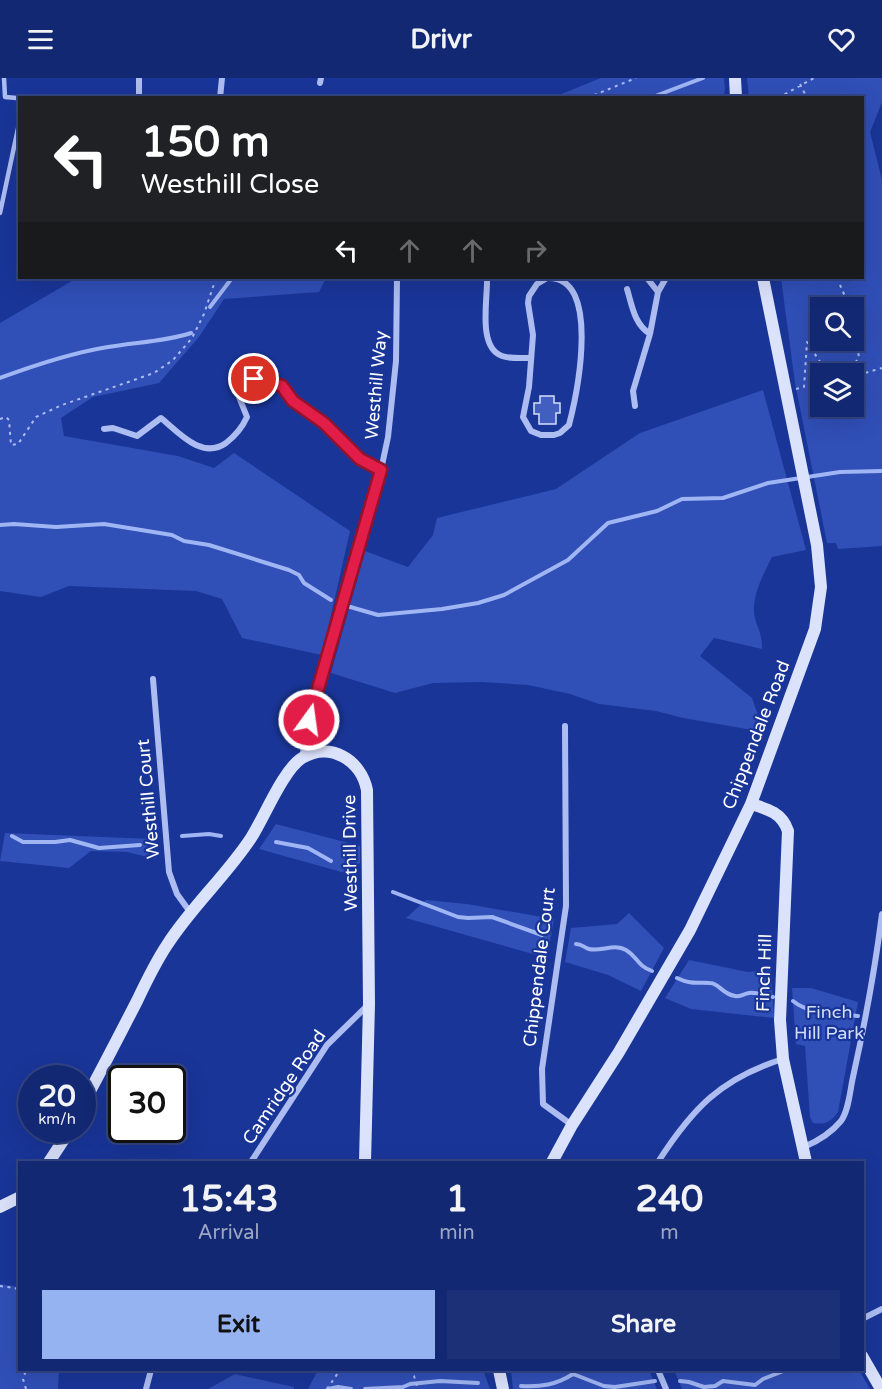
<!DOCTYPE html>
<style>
:root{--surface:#132872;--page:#1c3077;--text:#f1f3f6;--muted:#9da6c4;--line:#324484;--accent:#95b2f1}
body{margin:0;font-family:"Varela Round",sans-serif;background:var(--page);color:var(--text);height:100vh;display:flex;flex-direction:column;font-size:22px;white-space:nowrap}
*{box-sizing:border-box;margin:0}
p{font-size:20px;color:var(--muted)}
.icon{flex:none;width:33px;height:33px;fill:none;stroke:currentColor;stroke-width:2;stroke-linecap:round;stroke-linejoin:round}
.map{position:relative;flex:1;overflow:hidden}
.panel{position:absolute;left:18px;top:1083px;width:846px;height:210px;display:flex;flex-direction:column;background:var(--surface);border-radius:0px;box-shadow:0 6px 24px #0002,0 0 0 2px var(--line)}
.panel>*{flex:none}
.guide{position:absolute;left:18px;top:18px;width:846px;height:183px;border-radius:0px;box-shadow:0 6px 24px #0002,0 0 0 2px var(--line);background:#202124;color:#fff;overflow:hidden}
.tools{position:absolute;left:810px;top:219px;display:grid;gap:12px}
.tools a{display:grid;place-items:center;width:54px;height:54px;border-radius:0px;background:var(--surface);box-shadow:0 6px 24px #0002,0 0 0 2px var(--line);font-size:30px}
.speed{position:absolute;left:18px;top:987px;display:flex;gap:12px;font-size:30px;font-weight:700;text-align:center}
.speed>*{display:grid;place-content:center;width:78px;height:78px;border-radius:50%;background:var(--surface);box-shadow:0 6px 24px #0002,0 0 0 2px var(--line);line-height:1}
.speed small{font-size:15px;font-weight:400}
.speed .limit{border:3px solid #111;border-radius:9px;background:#fff;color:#111}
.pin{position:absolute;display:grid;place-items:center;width:51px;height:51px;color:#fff;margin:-26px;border:3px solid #fff;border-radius:50%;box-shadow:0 2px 6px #0007}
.me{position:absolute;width:66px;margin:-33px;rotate:14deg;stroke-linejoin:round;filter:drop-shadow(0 0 4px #0008)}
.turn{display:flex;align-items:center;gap:21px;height:126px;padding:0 24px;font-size:27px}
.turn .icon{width:78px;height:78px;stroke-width:2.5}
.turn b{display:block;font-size:42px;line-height:51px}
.lanes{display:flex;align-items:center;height:57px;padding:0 24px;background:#0003;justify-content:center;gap:30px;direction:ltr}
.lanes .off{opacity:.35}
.eta{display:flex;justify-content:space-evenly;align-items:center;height:102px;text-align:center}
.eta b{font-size:36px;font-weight:700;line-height:42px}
.action{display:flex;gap:12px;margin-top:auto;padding:12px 24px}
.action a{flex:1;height:69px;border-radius:0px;background:var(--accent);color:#111;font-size:24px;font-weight:700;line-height:69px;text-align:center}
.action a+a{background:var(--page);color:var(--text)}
header{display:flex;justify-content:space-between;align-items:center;height:78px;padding:0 24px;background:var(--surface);font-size:27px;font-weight:700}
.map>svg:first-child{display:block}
.green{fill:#304fb7;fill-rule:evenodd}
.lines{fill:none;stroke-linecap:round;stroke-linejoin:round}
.stream{stroke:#a0b5f3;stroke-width:4}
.building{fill:#425fbf;stroke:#d4defc;stroke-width:1.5}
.path{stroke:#adbdf1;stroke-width:2;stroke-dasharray:3 4.5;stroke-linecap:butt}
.lane{stroke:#adbdf1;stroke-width:4.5}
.street{stroke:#adbdf1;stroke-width:6}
.secondary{stroke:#dbe2fc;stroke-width:12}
.route-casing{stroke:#92132f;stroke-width:15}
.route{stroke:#e11d48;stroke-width:10}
.labels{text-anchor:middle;stroke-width:4.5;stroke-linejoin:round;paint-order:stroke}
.street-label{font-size:18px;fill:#fff;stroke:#193598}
.park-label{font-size:18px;fill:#d4defc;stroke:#193598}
</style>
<header><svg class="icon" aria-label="menu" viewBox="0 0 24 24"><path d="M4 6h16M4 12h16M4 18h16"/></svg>Drivr<svg class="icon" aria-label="heart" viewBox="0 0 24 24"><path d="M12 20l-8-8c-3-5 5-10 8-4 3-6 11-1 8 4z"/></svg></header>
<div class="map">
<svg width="882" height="1311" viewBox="0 0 882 1311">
<rect width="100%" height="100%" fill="#193598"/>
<path class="green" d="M 601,0 L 724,0 L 725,12 L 723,20 L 554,19 Z
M 747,0 L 882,0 L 882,24 L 870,54 L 882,102 L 882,468 L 838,471 L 836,465 L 827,465 L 795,305 L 781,200 L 862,200 L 862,20 L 749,19 ZM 820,230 L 854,230 L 854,262 L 820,262 ZM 820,296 L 854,296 L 854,328 L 820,328 Z
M 77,200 L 326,200 L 319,214 L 224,221 L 199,259 L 159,305 L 93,319 L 61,340 L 64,358 L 178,378 L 214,390 L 234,375 L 350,453 L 322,577 L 242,560 L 222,521 L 196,513 L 69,508 L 41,519 L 0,513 L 0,245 Z
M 763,312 L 806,472 L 772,479 C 764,495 753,515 754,534 C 754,545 763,554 762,571 L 714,560 L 700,578 L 752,620 L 764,654 L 683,640 L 656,633 L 599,626 L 570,616 L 528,607 L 482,604 L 433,605 L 395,615 L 331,595 L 365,473 L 408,489 L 433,457 L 437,440 L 556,411 L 640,355 Z
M 276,746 L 360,768 L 360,785 L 345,795 L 259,771 Z
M 5,755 L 152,761 L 156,781 L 127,774 L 91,773 L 69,790 L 0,783 Z
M 426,822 L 467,826 L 554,841 L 547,880 L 406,840 Z
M 629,835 L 664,870 L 641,913 L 608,897 L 565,884 L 571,850 L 617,846 Z
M 689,882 L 748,894 L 771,892 L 774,940 L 691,931 L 665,920 Z
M 792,910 L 811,910 L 858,924 L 838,1034 C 831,1044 825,1047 813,1045 L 810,1039 L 805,968 L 796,966 Z
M 0,1206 L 19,1209 L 20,1292 L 59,1292 L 58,1311 L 0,1311 Z
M 318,1292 L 418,1292 L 432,1295 L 438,1292 L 483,1292 L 490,1311 L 308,1311 Z
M 511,1292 L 649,1292 L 657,1311 L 513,1311 Z
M 674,1292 L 859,1292 L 870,1311 L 682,1311 Z
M 235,1296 L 294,1309 L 294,1311 L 208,1311 Z"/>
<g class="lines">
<path class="stream" d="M 650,20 L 703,0
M 210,229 L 232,200
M 0,300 C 35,287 71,275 108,269 C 136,264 164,264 191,255
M 0,447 L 14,446 L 56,449 L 104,446 L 172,457 L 184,463 L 209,467 L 289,492 L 299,497 L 304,505 L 331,522
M 347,528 L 378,537 L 442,531 L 478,525 L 504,517 L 568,482 L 608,445 L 657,433 L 682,421 L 723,420 L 768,405 L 840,394 L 882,393
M 12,758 L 23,764 L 55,764 L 70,762 L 99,770 L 140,767
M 182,758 L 209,756 L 221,758
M 276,764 L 308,770 L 331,783
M 393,814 L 458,839 L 468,840 L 492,839 L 542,857
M 576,866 C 582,866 583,869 589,871 C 601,874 614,865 626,872 C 638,879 636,887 652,893
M 677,900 C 692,907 696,904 710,905 C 719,905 722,916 735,918 C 740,919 743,916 749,915 C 756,914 765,917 773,919
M 793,923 C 810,937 837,935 858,938
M 806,1292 L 811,1292
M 844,1292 L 849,1292
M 859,1292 L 862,1292
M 680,1303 L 689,1304 L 704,1309 L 715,1308 L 723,1303 L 755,1307 L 763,1301 L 786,1292
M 521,1308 C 541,1309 556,1307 573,1296 L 604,1308 L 615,1309 L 655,1303
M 328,1311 L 338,1309 L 351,1311
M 365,1311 L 403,1309 L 410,1306 L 440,1303 L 478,1305"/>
</g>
<path class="building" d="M 540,318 L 554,318 L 554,325 L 560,325 L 560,335 L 556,335 L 556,346 L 539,346 L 539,336 L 534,336 L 534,325 L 540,325 Z"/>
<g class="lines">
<path class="path" d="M 800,6 L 807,20
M 587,20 L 636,0
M 778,20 L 814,0
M 837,200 L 850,230
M 856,286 L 858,293 L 865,295 L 882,290
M 846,296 L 850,293 L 859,279 L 855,259 L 857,245 L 854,237
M 796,311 L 804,309 L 807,264 L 828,296
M 0,341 L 6,339 L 9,342 L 11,367 L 18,366 L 36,339 L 62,327 L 154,295 L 173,282 L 192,260 L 204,236 L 216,200
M 0,1208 L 20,1211
M 409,1292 L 414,1298 L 418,1311
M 26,1311 L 23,1301 L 26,1292
M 327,1311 L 340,1292"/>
<path class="lane" d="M 4,0 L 5,19 L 17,20 L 20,25
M 0,135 L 20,41"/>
<path class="street" d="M 320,5 L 321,0
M 139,20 L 139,0
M 220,20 L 222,0
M 487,200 C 488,220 477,269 502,278 C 510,281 521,280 530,280
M 547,200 C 602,197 577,316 569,347 L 560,355 L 554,357 L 541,357 L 531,353 L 523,339 L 529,309 L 533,257 L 528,225 L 529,218 L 537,206 Z
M 647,200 L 658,214
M 627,211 C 632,227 634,246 650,256
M 635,328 L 633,313 L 650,256 L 658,214 L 666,200
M 104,351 L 113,350 L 137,358 L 161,340 C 179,355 202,382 226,365 C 235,358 242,350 247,339 L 239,319 L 243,307 L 254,301 L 263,302 L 282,308 L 293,323 L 324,345 L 360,381 L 381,392
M 153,601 L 169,794 L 177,816 L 190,834
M 565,648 L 566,828 L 542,991 L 543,1026 L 572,1047
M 302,680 L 312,624 L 341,534 L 381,392 L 388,359 L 396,283 L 397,200
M 804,1069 C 818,1063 831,1055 841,1043 C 849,1032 850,1012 853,999 C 865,945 875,891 882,836
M 251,1084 L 327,967 L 368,927
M 658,1084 C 692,1031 721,1000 783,981
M 862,1241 L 882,1231
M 658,1292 L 666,1311
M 146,1311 L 151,1292"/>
<path class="secondary" d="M 735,0 L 736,20
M 751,726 C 768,731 782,735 788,753 L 780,942 L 783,981 L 806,1084
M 82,1028 C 101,993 119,958 137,923 C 146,904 155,885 167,867 C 192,828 226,798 251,760 C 264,740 283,692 302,680 C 330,663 361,682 367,712 L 369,926 L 365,1084
M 49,1084 L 70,1052
M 552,1084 L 572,1047 L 619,974 L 690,852 L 751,726 L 815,551 L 821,509 L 817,467 L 763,200
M 0,1129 L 20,1119
M 862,1278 L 881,1311
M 499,1292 L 503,1311"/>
</g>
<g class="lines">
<g class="route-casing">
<path id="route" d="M 254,301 L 263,302 L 282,308 L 293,323 L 324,345 L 360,381 L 381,392 L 309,642"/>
</g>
<use href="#route" class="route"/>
</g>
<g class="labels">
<g class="street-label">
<text transform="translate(376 307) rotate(-85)" y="6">Westhill Way</text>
<text transform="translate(756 657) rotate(-69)" y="6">Chippendale Road</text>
<text transform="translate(148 721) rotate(-95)" y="6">Westhill Court</text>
<text transform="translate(350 775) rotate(-91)" y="6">Westhill Drive</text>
<text transform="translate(539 889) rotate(-83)" y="6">Chippendale Court</text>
<text transform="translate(764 895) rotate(-88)" y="6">Finch Hill</text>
<text transform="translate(284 1009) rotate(-56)" y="6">Camridge Road</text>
</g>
<g class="park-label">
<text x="829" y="940">Finch<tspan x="829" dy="21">Hill Park</tspan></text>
</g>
</g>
</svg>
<div class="tools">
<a><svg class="icon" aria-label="search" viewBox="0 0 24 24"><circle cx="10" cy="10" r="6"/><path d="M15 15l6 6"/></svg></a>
<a><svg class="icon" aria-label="layers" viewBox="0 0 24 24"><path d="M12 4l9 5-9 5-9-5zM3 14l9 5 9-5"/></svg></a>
</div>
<div class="speed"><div>20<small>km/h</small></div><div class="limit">30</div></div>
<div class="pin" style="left:254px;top:301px;background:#d93025"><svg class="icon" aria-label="arrive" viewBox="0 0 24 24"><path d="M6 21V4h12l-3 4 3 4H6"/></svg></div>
<svg class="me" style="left:309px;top:642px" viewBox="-20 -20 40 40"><circle r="17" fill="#e11d48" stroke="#fff" stroke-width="3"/><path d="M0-11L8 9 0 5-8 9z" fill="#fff"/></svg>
<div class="guide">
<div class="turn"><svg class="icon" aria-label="left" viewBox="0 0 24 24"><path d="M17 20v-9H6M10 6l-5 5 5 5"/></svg><div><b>150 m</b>Westhill Close</div></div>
<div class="lanes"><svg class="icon" aria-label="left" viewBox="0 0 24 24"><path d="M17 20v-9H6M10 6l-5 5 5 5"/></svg><svg class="icon off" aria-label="ahead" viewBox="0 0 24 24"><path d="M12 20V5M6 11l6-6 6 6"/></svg><svg class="icon off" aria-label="ahead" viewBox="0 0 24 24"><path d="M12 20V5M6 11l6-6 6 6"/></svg><svg class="icon off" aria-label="right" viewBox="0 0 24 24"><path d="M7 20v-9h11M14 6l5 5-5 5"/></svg></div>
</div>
<section class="panel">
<div class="eta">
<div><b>15:43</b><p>Arrival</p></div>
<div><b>1</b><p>min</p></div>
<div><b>240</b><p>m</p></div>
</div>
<div class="action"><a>Exit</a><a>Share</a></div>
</section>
</div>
